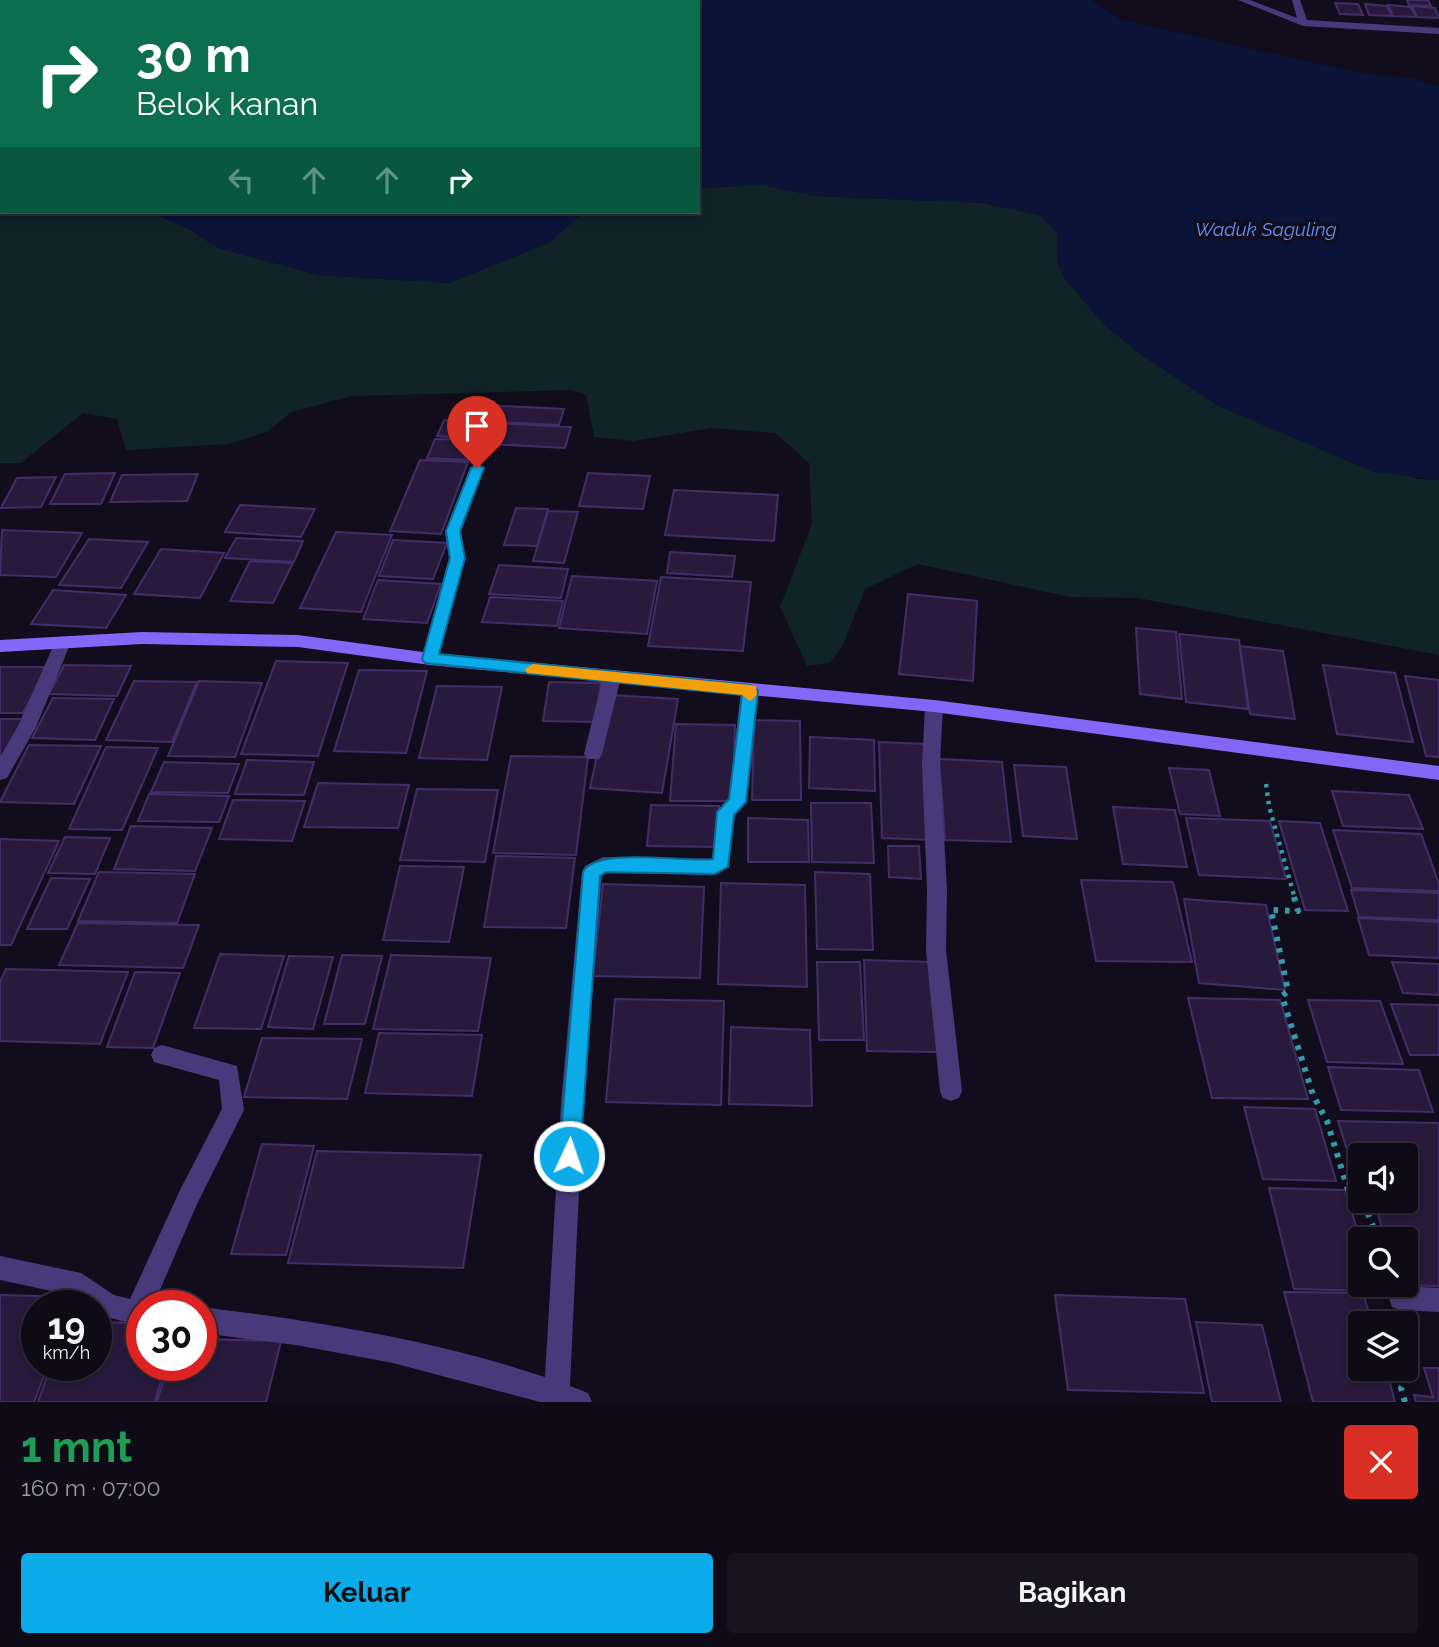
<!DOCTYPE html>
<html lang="id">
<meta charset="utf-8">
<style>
:root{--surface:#0e0a16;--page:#17131f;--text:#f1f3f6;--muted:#9b9aa1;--line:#2e2b35;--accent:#0baae8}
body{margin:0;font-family:Raleway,sans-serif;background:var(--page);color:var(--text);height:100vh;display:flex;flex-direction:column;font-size:26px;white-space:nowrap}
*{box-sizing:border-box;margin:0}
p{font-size:23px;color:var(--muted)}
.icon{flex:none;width:38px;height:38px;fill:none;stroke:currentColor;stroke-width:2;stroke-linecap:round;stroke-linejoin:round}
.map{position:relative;height:1402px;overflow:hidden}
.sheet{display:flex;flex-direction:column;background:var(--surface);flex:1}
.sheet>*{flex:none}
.banner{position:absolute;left:0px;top:0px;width:700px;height:214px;box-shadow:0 4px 10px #0003,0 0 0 2px var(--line);background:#0b6e4f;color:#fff;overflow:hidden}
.tools{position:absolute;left:1348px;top:1143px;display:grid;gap:14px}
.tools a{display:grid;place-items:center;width:70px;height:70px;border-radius:7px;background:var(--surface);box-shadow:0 4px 10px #0003,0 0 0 2px var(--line);font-size:35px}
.speed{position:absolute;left:21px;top:1290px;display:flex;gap:14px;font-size:35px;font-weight:700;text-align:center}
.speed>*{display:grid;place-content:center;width:91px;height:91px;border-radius:50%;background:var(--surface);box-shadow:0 4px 10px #0003,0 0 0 2px var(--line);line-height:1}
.speed small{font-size:18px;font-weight:400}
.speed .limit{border:10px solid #d22;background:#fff;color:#111}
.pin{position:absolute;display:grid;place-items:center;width:60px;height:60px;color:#fff;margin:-72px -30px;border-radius:50% 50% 50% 0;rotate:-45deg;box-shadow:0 0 7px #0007}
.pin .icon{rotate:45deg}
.me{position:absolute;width:77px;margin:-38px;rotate:3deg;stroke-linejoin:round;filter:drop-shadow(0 0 5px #0008)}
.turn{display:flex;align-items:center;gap:24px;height:147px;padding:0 21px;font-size:32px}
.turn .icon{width:91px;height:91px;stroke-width:2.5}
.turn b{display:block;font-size:49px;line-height:60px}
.lanes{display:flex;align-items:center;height:66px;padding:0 21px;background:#0003;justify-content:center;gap:35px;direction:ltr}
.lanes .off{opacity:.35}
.round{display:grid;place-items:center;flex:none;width:74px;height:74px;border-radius:7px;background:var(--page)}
.head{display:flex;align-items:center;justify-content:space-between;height:119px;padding:0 21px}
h1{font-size:42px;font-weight:700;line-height:52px;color:#1e9e55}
.primary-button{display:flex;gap:14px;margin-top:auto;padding:14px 21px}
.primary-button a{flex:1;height:80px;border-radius:7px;background:var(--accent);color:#111;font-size:28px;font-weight:700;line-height:80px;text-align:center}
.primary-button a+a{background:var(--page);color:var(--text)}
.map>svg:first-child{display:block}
.green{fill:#102326}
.water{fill:#0b1338}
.building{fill:#271a3d;stroke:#432d68;stroke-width:2}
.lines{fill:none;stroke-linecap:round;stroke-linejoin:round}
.path-far1{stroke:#339ba9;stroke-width:4.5;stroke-dasharray:3.5 5;stroke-linecap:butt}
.path{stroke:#339ba9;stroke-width:6;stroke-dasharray:4.5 7;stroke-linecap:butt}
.lane{fill:#483a7a;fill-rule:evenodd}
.street{fill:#483a7a;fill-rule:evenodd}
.secondary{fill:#8467f8;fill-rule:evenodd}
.route{fill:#0baae8;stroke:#076e97;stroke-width:2}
.slow{fill:#f59e0b}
.labels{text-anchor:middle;stroke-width:7;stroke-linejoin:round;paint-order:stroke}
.far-water-label{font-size:19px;font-style:italic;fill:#5e95f7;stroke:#120d1d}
</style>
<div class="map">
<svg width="1439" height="1402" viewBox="0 0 1439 1402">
<rect width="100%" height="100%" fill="#120d1d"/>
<path class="green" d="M 123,0 L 644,0 L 641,2 Z
M 0,179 L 2,212 L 150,212 L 187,228 L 218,248 L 319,275 L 449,283 L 548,243 L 578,217 L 589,212 L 698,212 L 698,188 L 763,185 L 816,196 L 983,203 L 1039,215 L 1057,233 L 1057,262 L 1417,479 L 1439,480 L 1439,655 L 1138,598 L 1070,597 L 918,564 L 865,589 L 842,647 L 830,663 L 807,666 L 780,607 L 812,524 L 809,463 L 775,433 L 711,428 L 633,441 L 594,437 L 586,395 L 571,390 L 352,396 L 291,412 L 267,432 L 229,444 L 126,450 L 117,419 L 83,413 L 21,463 L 0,463 Z"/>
<path class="water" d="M 0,0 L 124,2 L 2,2 L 2,179 Z
M 644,0 L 1090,0 L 1122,20 L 1360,73 L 1410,78 L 1439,87 L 1439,480 L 1373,472 L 1216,405 L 1144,357 L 1104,325 L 1064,278 L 1057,262 L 1057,233 L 1039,215 L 983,203 L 816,196 L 763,185 L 698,188 L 698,2 L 641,2 Z
M 150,212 L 589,212 L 578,217 L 548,243 L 449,283 L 319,275 L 218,248 L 187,228 Z"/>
<path class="building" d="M 1407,0 L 1428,0 L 1431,6 L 1409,5 Z
M 1335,3 L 1358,4 L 1363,15 L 1340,14 Z
M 1365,4 L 1387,6 L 1392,16 L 1369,15 Z
M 1388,5 L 1411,7 L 1416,17 L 1393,16 Z
M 1412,6 L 1435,8 L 1439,18 L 1417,17 Z
M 461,404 L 564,409 L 559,425 L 454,420 Z
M 444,420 L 487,423 L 481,439 L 437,436 Z
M 495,423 L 571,427 L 565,448 L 487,444 Z
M 435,439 L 475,440 L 468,460 L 427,458 Z
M 420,460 L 468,462 L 441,534 L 390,531 Z
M 115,473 L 101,504 L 50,504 L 65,474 Z
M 588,473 L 650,476 L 643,509 L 579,506 Z
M 198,474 L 187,501 L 110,502 L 122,475 Z
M 56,477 L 41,507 L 1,508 L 17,478 Z
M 674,490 L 778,495 L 774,541 L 665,535 Z
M 240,505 L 315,509 L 301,537 L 225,532 Z
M 516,508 L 548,509 L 537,546 L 504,545 Z
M 548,511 L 578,512 L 564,563 L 533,561 Z
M 2,530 L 82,533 L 56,577 L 0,575 Z
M 336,532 L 392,535 L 361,612 L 300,608 Z
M 236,538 L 303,541 L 294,562 L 225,558 Z
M 89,539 L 148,542 L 121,588 L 59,585 Z
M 393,540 L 447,543 L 433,579 L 379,576 Z
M 161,549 L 224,553 L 200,598 L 134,594 Z
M 670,552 L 735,556 L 732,577 L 667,573 Z
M 250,561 L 293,563 L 273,603 L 230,601 Z
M 499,565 L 568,569 L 561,598 L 489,594 Z
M 572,576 L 657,581 L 647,634 L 559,628 Z
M 661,577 L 751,582 L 743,651 L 648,646 Z
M 378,580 L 441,584 L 427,623 L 363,619 Z
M 53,590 L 126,595 L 106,628 L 31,624 Z
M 908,594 L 977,601 L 973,681 L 899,674 Z
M 490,597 L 563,601 L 557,626 L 482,622 Z
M 1136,628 L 1176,632 L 1182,699 L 1140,694 Z
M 1179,634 L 1239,640 L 1248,709 L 1186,702 Z
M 1240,646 L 1283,651 L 1295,719 L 1250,714 Z
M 276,661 L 348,663 L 318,756 L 241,754 Z
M 64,665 L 131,666 L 117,696 L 49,694 Z
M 1323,665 L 1395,673 L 1413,742 L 1337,734 Z
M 0,667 L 48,667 L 23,713 L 0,713 Z
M 359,670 L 427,671 L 406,753 L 334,751 Z
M 1405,676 L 1439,680 L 1439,757 L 1426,756 Z
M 134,681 L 197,682 L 172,742 L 106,740 Z
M 199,681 L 262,683 L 235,757 L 168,756 Z
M 549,682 L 601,683 L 596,722 L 543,721 Z
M 437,686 L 502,687 L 487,760 L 419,758 Z
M 610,695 L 678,699 L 662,793 L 590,788 Z
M 53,698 L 114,699 L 95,740 L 32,738 Z
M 0,719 L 24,719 L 0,763 Z
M 754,720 L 800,721 L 801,800 L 752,800 Z
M 676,724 L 735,725 L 733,801 L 670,801 Z
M 810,737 L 874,740 L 875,791 L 809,788 Z
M 879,742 L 926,744 L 933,840 L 882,838 Z
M 29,745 L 101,746 L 74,804 L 0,802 Z
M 106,747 L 158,748 L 122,830 L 69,829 Z
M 511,756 L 588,757 L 576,855 L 493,853 Z
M 939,759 L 1002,762 L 1011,842 L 945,840 Z
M 247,760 L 314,762 L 304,795 L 235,794 Z
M 164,762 L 239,764 L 228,793 L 151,792 Z
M 1014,765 L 1066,767 L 1077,839 L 1023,836 Z
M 1169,768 L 1209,770 L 1220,816 L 1180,814 Z
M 318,783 L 409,785 L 398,828 L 304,827 Z
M 417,789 L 498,790 L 485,862 L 400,860 Z
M 1332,791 L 1409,795 L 1423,829 L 1343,826 Z
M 149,794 L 229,796 L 219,822 L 138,821 Z
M 233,800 L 305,801 L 292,841 L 219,839 Z
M 811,803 L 871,803 L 874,863 L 812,862 Z
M 651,805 L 719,806 L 718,847 L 647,846 Z
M 1113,807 L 1175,810 L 1187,867 L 1123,864 Z
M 748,818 L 808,820 L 809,862 L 748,862 Z
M 1186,818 L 1270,821 L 1286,879 L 1199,875 Z
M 1279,821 L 1320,823 L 1348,911 L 1305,910 Z
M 131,826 L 212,828 L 195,871 L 114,869 Z
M 1333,830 L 1421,834 L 1439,884 L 1439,891 L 1352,888 Z
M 65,837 L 110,838 L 95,874 L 48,873 Z
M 0,839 L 59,841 L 11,945 L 0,945 Z
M 888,846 L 919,846 L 921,879 L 889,877 Z
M 496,856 L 575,858 L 566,928 L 484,927 Z
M 400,866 L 464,867 L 449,942 L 383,940 Z
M 99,872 L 195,874 L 177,923 L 78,921 Z
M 815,872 L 870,874 L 873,950 L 817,949 Z
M 51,878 L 90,879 L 67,929 L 27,929 Z
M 1081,880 L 1173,882 L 1192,962 L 1096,961 Z
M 721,883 L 805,885 L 807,987 L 718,984 Z
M 603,884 L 704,887 L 700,978 L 593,976 Z
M 1351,890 L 1439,893 L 1439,920 L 1359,917 Z
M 1184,899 L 1266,905 L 1285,990 L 1199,983 Z
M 1358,918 L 1439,922 L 1439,958 L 1369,955 Z
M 78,923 L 199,925 L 183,968 L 59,965 Z
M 220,954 L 284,956 L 261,1029 L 194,1028 Z
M 342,955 L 382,956 L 365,1024 L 324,1024 Z
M 391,955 L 491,958 L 478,1031 L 373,1029 Z
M 289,956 L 333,957 L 313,1029 L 268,1027 Z
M 864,960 L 930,962 L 938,1052 L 867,1051 Z
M 817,962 L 860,962 L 864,1040 L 819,1040 Z
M 1392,962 L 1439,964 L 1439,995 L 1403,993 Z
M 6,969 L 128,972 L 100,1044 L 0,1041 L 0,982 Z
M 135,972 L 180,973 L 153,1048 L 107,1047 Z
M 1188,998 L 1280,1000 L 1308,1099 L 1212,1098 Z
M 615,999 L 724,1001 L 721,1105 L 606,1102 Z
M 1308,1000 L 1380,1001 L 1403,1064 L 1327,1062 Z
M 1391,1004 L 1439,1005 L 1439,1055 L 1410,1055 Z
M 731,1027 L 810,1030 L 812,1106 L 729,1104 Z
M 379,1033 L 482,1035 L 472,1096 L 365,1093 Z
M 262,1038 L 362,1039 L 347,1099 L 244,1097 Z
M 1328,1067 L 1419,1070 L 1433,1112 L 1341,1110 Z
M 1244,1107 L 1315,1109 L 1336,1181 L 1263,1179 Z
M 1338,1121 L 1439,1123 L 1439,1286 L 1400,1285 L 1405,1284 L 1405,1239 L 1385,1239 L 1374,1200 L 1405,1200 L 1405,1155 L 1360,1155 L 1360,1191 Z
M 262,1144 L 314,1146 L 286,1255 L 231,1254 Z
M 317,1151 L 481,1155 L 463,1268 L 288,1263 Z
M 1269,1188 L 1345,1190 L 1360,1239 L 1360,1284 L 1373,1284 L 1375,1291 L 1294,1289 Z
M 1284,1292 L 1363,1293 L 1372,1323 L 1360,1323 L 1360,1368 L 1386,1368 L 1395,1402 L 1313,1402 Z
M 0,1295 L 72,1297 L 69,1306 L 37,1306 L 37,1365 L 48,1365 L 34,1402 L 0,1402 Z
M 1055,1295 L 1185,1299 L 1204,1393 L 1068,1390 Z
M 96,1322 L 142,1323 L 142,1365 L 165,1365 L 155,1402 L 38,1402 L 51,1365 L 96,1365 Z
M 1196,1322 L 1262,1325 L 1281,1402 L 1212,1402 Z
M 201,1339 L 281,1341 L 266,1402 L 157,1402 L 168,1365 L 201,1365 Z
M 1424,1368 L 1439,1368 L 1439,1402 L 1416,1402 L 1414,1395 L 1433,1397 Z"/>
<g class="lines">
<path class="path-far1" d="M 1266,784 L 1269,806 L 1295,899"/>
<path class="path" d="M 1294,897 L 1298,911 L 1271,910 L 1288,991 L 1282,996 L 1313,1095 L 1327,1121 L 1349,1193 L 1368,1214 L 1378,1239
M 1405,1402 L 1401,1388 L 1417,1369 L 1409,1336"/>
<path class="lane" d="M 612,671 L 621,677 L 602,754 L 599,759 L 587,759 L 584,754 L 603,677 Z"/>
<path class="street" d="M 1238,0 L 1250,0 L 1297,18 L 1292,0 L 1300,0 L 1307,20 L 1439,28 L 1439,34 L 1303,26 Z
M 477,464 L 484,468 L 461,532 L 465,558 L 438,659 L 430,665 L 422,659 L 449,558 L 445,532 L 470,468 Z
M 63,636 L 71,642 L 36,727 L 7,778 L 0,780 L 0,757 L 18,726 L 55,642 Z
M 750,684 L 759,690 L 747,801 L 735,815 L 728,867 L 715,875 L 606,873 L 602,876 L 583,1103 L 570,1386 L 588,1393 L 592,1402 L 540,1402 L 393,1363 L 296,1345 L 201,1333 L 201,1307 C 317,1321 434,1340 545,1377 L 561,1103 L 582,872 L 585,866 L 603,857 L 712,859 L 717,812 L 729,798 L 741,690 Z
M 934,700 L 940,702 L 943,706 L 940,764 L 947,889 L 946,950 L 962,1091 L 959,1098 L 951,1101 L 943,1098 L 940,1091 L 926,950 L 927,889 L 922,764 L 925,706 L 928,702 Z
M 162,1045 L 237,1066 L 244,1110 L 197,1204 L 153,1306 L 142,1306 L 142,1326 L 99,1315 L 96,1306 L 87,1306 L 75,1296 L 0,1280 L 0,1256 L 81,1273 L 114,1295 L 130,1299 L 181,1188 L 222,1109 L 219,1080 L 154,1062 L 151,1055 L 154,1048 Z
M 1401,1286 L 1439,1288 L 1439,1312 L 1401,1310 L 1392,1307 L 1389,1298 L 1392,1289 Z"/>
<path class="secondary" d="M 142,632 L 298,635 L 430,653 L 934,700 L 1439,766 L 1439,780 L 934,712 L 430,665 L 298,647 L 142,644 L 0,652 L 0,640 Z"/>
</g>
<path class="route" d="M 477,464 L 484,468 L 460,531 L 465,558 L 439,654 L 750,685 L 758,690 L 746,802 L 734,815 L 728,867 L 715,874 L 606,872 L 600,876 L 580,1156 L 577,1163 L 569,1166 L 562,1163 L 559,1156 L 583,872 C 597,846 685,863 713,859 L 717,812 L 729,799 L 742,695 L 425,663 L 422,659 L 450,558 L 446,531 L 471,468 Z"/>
<path class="slow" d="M 533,664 L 750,685 L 756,686 L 757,695 L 750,701 L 742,695 L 527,673 L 525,669 Z"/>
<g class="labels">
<g class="far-water-label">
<text x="1266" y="236">Waduk Saguling</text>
</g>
</g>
</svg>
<div class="tools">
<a><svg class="icon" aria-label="sound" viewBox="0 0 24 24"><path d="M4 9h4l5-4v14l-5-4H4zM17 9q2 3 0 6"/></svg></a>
<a><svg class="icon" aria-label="search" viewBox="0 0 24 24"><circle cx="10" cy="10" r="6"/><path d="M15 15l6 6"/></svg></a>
<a><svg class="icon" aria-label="layers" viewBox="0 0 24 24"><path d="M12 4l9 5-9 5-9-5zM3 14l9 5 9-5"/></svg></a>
</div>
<div class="speed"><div>19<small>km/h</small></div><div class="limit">30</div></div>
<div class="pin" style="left:477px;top:468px;background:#d93025"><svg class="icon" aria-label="arrive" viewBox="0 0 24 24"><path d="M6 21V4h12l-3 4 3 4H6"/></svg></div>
<svg class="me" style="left:569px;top:1156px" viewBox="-20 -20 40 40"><circle r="17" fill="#0baae8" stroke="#fff" stroke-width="3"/><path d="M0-11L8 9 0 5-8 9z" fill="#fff"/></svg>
<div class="banner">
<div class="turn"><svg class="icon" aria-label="right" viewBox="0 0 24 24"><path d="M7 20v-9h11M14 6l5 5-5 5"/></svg><div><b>30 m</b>Belok kanan</div></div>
<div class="lanes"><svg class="icon off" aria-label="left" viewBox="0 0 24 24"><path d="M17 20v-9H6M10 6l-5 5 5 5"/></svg><svg class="icon off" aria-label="ahead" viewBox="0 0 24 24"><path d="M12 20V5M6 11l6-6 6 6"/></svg><svg class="icon off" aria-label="ahead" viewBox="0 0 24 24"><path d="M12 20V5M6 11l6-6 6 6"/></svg><svg class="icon" aria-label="right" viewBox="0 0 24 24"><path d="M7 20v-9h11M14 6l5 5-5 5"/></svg></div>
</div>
</div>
<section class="sheet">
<div class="head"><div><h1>1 mnt</h1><p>160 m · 07:00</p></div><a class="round" style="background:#d93025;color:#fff"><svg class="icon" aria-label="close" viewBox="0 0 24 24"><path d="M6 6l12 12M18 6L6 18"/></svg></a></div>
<div class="primary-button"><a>Keluar</a><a>Bagikan</a></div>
</section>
